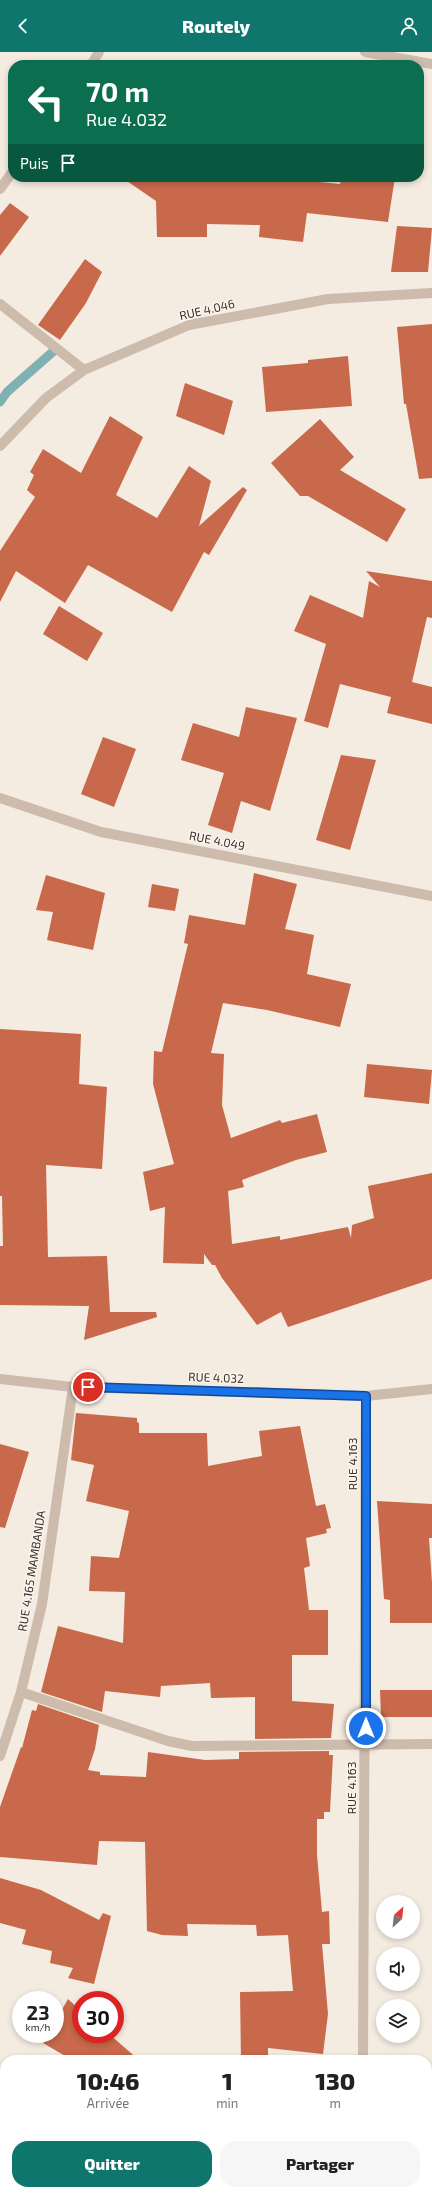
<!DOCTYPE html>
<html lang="fr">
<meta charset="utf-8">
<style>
:root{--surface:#fff;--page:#f6f6f6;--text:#202124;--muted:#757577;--accent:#0f766e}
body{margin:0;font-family:"Exo 2",sans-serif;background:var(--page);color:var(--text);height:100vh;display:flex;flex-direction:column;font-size:15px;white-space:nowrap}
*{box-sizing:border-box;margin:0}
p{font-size:13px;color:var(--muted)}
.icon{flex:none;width:22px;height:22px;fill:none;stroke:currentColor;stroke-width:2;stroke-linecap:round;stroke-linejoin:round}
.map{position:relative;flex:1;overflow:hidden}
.sheet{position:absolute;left:0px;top:2003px;width:432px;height:140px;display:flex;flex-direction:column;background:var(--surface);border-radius:16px 16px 0 0;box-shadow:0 2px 6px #0003}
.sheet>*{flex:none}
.hud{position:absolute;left:8px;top:8px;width:416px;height:122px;border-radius:16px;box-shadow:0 2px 6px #0003;background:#0b6e4f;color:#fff;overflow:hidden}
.needle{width:26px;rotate:27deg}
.controls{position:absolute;left:376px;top:1843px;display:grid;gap:8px}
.controls a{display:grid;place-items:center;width:44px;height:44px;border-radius:50%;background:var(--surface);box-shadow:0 2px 6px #0003;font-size:20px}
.speed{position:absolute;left:12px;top:1939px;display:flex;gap:8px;font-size:20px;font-weight:700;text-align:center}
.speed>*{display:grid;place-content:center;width:52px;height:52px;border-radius:50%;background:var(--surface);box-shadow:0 2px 6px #0003;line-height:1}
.speed small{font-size:10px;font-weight:400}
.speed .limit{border:6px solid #d22;background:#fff;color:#111}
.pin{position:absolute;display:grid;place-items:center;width:34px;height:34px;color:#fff;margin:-17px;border:2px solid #fff;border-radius:50%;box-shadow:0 1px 4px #0007}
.me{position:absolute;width:44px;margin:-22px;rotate:0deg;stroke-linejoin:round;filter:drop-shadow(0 0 3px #0008)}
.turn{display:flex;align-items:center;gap:14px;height:84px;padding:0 12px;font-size:18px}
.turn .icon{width:52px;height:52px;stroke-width:2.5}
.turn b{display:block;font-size:28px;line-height:34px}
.then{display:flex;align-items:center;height:38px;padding:0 12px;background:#0003;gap:8px;font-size:15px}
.eta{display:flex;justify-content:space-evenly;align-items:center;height:68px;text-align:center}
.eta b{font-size:24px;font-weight:800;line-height:28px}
.action{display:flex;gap:8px;margin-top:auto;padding:8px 12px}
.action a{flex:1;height:46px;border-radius:16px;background:var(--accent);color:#fff;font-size:16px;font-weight:800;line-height:46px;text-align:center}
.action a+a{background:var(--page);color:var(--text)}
header{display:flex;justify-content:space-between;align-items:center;height:52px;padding:0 12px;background:var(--accent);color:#fff;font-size:18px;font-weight:800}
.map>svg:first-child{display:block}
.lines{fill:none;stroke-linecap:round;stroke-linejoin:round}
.stream{stroke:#7fb0b2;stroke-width:9}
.building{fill:#c8694b}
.minor{stroke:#cdbbac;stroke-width:10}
.route-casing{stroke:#114b97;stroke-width:10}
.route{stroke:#1a73e8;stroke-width:7}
.labels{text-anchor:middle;stroke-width:3;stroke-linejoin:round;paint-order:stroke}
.street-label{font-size:12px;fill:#3b302b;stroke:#fbf5ee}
</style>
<header><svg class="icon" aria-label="back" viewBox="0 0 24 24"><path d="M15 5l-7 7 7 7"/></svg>Routely<svg class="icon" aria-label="person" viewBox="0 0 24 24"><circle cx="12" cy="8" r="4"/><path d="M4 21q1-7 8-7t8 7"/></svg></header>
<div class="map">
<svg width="432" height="2143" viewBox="0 0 432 2143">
<rect width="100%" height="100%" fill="#f4ebe1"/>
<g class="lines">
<path class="stream" d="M 0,350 L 7,340 L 56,297"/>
</g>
<path class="building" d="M 208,125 L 269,125 L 340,132 L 341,125 L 395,125 L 388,170 L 307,161 L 303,190 L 259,185 L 260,173 L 207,172 L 207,185 L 157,185 L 156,149 L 124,127 L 208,127 Z
M 10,151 L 29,165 L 0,204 L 0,163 Z
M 397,174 L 432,176 L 428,220 L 391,220 Z
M 85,207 L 102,220 L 86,251 L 60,288 L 38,273 Z
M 432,272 L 432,426 L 419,427 L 406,352 L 404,352 L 397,275 Z
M 348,304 L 352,354 L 266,360 L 262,315 L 308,311 L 308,308 Z
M 185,331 L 233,349 L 224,383 L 176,364 Z
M 110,364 L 143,385 L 116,443 L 157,466 L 189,414 L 211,429 L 199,474 L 243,435 L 247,438 L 209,503 L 204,500 L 172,560 L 88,513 L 65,551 L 16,519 L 0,550 L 0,499 L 35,445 L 27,438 L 34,423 L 30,420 L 43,397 L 81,421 Z
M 320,367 L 354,405 L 340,418 L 406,457 L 387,490 L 308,444 L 300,444 L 271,411 Z
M 366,519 L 432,529 L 432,566 L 427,565 L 412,630 L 432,635 L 432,672 L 387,661 L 391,645 L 340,632 L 328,676 L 304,669 L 326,592 L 294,579 L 310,543 L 363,566 L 369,529 L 380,535 Z
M 59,554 L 103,581 L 87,609 L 43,582 Z
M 246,655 L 297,666 L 270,759 L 241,749 L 232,781 L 208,773 L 224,721 L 181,708 L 193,671 L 239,685 Z
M 103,685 L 136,697 L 114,755 L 81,742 Z
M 341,703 L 376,708 L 350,798 L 316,788 Z
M 254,821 L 297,832 L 285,877 L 314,883 L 307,922 L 351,932 L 340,975 L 267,958 L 223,951 L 211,1001 L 224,1002 L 222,1053 L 231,1086 L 280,1068 L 282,1071 L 317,1062 L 327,1100 L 296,1108 L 242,1128 L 244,1135 L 228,1139 L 232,1192 L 280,1184 L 280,1188 L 348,1175 L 351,1186 L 352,1173 L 374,1166 L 368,1134 L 432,1121 L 432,1227 L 288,1275 L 281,1260 L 257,1273 L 222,1226 L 215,1213 L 212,1213 L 204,1202 L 204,1212 L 163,1211 L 165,1155 L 150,1159 L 143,1120 L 174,1112 L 153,1032 L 154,999 L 162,1000 L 188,892 L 184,891 L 189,863 L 245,873 Z
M 46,823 L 105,841 L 93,898 L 47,888 L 53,860 L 36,858 Z
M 152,832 L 179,837 L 175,859 L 148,855 Z
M 0,977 L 81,982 L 79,1032 L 107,1035 L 102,1117 L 46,1113 L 48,1205 L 107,1204 L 110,1260 L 156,1260 L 157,1265 L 84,1288 L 89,1254 L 0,1253 L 0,1194 L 3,1194 L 2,1144 L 0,1144 Z
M 367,1012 L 432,1018 L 429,1052 L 364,1045 Z
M 76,1361 L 137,1366 L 137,1370 L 139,1371 L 139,1381 L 207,1381 L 208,1414 L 262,1404 L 259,1379 L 300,1374 L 316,1454 L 325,1452 L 331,1476 L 326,1477 L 327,1481 L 306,1486 L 310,1514 L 304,1516 L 309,1558 L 328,1558 L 328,1603 L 292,1603 L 292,1649 L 334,1652 L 331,1686 L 255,1687 L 255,1645 L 211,1646 L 210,1631 L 161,1634 L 160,1645 L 105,1639 L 102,1660 L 41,1640 L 58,1574 L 123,1591 L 125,1540 L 89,1539 L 91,1504 L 119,1506 L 129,1459 L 86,1449 L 94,1413 L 71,1408 Z
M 0,1392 L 29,1400 L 5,1476 L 0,1475 Z
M 377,1449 L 432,1452 L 432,1486 L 429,1486 L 432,1531 L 432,1571 L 390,1571 L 390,1548 L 384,1547 Z
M 380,1638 L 432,1638 L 432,1665 L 381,1665 Z
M 38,1652 L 99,1673 L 95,1697 L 88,1718 L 100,1720 L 100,1723 L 146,1725 L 148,1700 L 205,1708 L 239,1707 L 239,1700 L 329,1699 L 329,1703 L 333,1703 L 330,1760 L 324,1760 L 324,1767 L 317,1767 L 317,1803 L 322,1860 L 329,1859 L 330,1892 L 322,1892 L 328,1962 L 323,2002 L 268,1996 L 268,2008 L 241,2008 L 240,1940 L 293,1939 L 288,1883 L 257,1884 L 256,1873 L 187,1872 L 188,1884 L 162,1883 L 147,1879 L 145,1790 L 99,1789 L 97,1813 L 0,1805 L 0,1755 L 21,1695 L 22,1696 L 32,1658 L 36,1659 Z
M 0,1826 L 41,1838 L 99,1868 L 103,1861 L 111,1864 L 94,1932 L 68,1926 L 73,1916 L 50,1911 L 52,1899 L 22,1892 L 26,1878 L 0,1871 Z
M 68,1947 L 81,1959 L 81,1982 L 109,1982 L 139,2008 L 72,2008 L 43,1991 L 49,1982 L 55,1982 L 55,1970 Z"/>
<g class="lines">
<path class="minor" d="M 365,0 L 432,12
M 91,13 L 99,0
M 0,137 L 13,119
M 0,252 L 84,318
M 0,394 L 46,346 L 84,318 L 189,273 L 328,247 L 432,241
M 0,746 L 101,780 L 432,844
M 0,1327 L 73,1335 L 366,1344 L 432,1337
M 21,1640 L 168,1689 L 192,1694 L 432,1692
M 0,1704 L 21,1640 L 42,1552 L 73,1335
M 363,2008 L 366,1344
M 342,2143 L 343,2138"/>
</g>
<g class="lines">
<g class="route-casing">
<path id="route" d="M 88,1335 L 366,1344 L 366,1676"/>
</g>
<use href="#route" class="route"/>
</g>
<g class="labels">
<g class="street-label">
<text transform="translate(207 258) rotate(-13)" y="4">RUE 4.046</text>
<text transform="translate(217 789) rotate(11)" y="4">RUE 4.049</text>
<text transform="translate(216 1326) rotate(2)" y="4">RUE 4.032</text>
<text transform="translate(353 1412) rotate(-90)" y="4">RUE 4.163</text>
<text transform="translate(32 1519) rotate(-81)" y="4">RUE 4.165 MAMBANDA</text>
<text transform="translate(352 1736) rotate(-90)" y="4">RUE 4.163</text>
</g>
</g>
</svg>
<div class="controls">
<a><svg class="needle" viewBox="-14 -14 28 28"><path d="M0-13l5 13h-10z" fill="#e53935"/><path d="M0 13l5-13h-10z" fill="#757577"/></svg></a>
<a><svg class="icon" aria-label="sound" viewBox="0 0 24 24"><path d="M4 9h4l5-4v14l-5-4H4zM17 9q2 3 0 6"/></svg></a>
<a><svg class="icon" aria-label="layers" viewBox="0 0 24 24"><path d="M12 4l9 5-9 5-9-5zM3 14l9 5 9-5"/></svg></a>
</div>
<div class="speed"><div>23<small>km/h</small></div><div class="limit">30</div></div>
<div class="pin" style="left:88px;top:1335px;background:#d93025"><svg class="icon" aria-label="arrive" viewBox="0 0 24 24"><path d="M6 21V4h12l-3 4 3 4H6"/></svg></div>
<svg class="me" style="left:366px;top:1676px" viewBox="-20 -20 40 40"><circle r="17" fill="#1a73e8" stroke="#fff" stroke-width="3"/><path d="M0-11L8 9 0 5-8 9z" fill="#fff"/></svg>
<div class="hud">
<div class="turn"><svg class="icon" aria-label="left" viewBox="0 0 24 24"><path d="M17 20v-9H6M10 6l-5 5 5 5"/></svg><div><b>70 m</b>Rue 4.032</div></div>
<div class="then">Puis<svg class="icon" aria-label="arrive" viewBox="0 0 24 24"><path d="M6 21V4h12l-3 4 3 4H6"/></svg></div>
</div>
<section class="sheet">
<div class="eta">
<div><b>10:46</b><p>Arrivée</p></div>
<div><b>1</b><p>min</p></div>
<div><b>130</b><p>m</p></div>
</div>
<div class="action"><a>Quitter</a><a>Partager</a></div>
</section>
</div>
